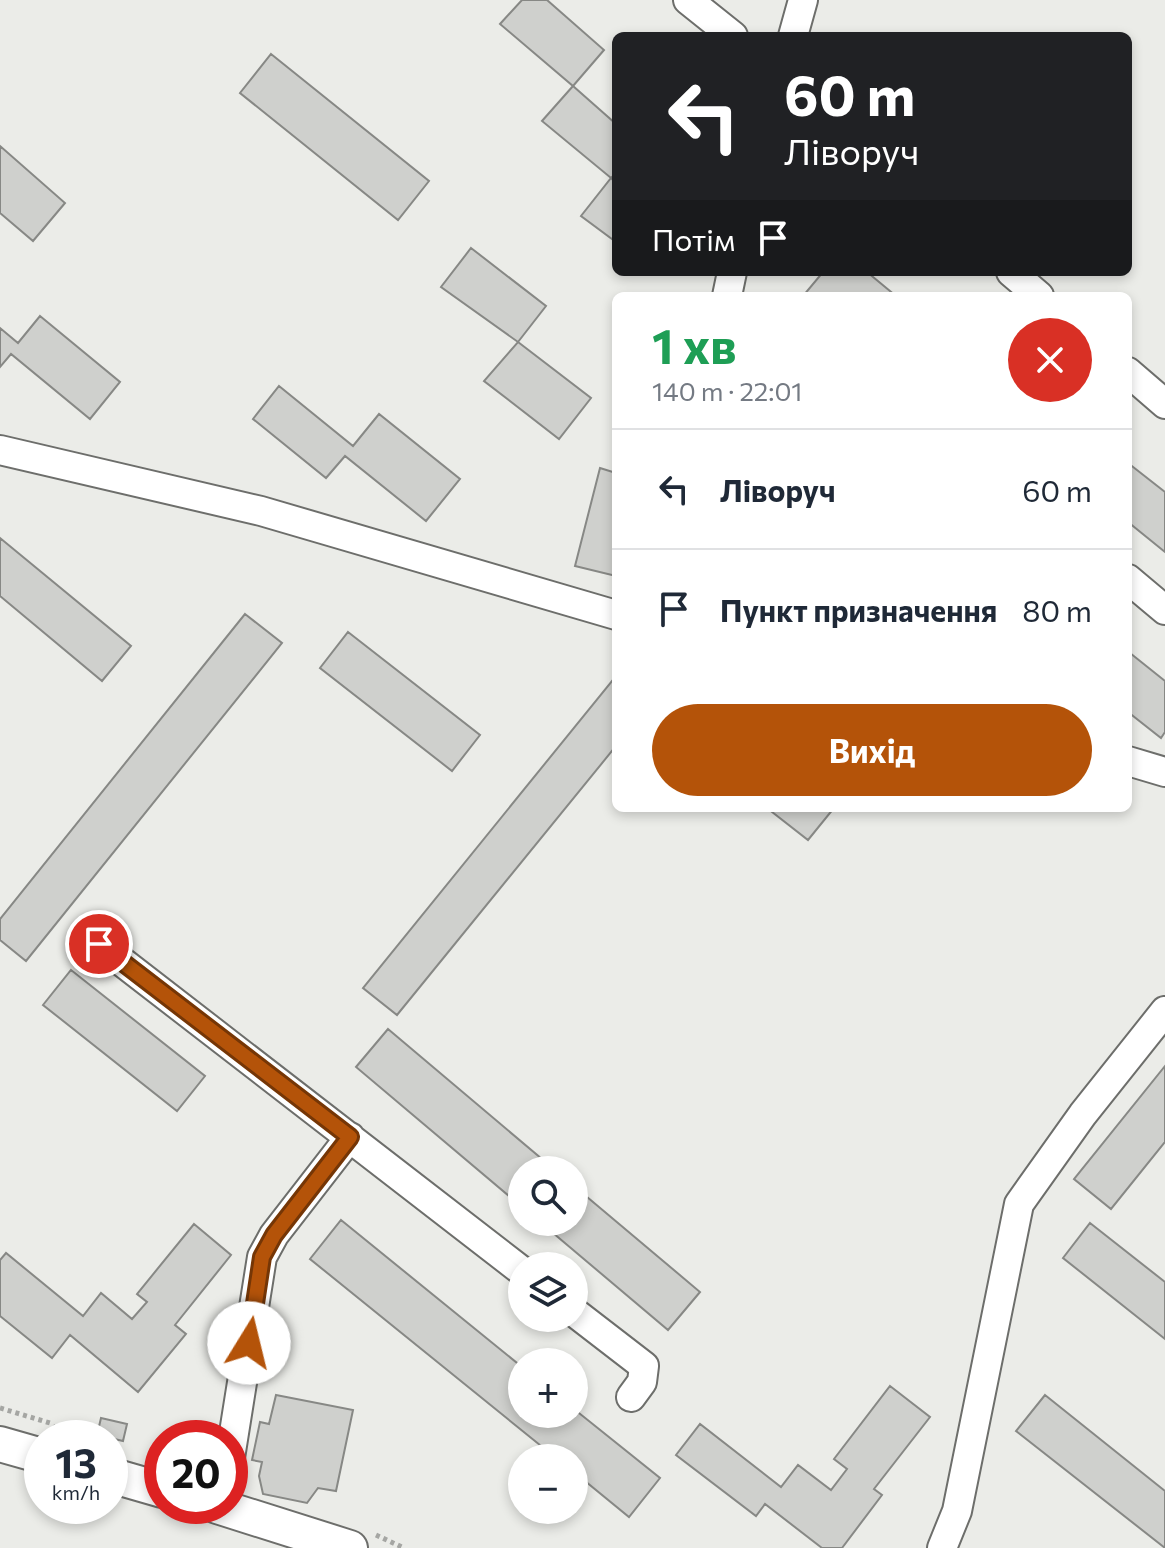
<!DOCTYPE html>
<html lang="uk">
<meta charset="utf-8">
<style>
:root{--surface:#fff;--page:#f2f2f3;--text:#1f2937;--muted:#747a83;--line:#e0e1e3;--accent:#b45309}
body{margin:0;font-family:Commissioner,sans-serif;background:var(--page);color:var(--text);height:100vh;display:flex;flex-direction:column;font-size:30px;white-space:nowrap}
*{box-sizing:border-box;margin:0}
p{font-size:26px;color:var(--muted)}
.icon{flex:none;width:44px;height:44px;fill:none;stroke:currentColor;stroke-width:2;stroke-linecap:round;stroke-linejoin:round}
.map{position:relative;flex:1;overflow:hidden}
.side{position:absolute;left:612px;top:292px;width:520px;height:520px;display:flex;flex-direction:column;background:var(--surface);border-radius:12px;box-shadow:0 4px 12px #0003}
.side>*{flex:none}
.guide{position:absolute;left:612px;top:32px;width:520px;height:244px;border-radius:12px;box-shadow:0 4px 12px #0003;background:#202124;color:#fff;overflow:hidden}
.fabs{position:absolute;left:508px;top:1156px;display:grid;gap:16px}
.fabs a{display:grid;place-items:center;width:80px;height:80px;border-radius:50%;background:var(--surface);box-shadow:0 4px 12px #0003;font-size:40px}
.speed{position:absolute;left:24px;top:1420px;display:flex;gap:16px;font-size:40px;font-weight:700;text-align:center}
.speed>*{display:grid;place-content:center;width:104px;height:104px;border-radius:50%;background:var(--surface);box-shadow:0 4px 12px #0003;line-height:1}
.speed small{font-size:20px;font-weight:400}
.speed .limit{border:12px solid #d22;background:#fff;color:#111}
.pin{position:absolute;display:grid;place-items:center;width:68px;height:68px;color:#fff;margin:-34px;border:4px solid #fff;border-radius:50%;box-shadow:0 2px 8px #0007}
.me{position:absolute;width:88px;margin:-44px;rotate:9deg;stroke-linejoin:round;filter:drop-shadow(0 0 6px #0008)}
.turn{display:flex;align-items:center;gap:28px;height:168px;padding:0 40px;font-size:36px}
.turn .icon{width:104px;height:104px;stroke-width:2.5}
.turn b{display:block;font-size:56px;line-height:68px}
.then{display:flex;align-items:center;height:76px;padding:0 40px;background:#0003;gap:16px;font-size:30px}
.round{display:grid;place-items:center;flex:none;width:84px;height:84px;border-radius:42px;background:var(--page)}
.overview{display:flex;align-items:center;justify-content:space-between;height:136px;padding:0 40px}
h1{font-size:48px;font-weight:700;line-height:60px;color:#1e9e55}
.primary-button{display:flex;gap:16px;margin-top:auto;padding:16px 40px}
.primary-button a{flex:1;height:92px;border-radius:48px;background:var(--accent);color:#fff;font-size:32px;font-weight:700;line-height:92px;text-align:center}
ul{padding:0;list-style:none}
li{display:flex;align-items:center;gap:24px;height:120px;padding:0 40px;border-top:2px solid var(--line)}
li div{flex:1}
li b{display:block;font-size:30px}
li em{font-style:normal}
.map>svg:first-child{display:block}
.building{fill:#cfd0cd;stroke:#878885;stroke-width:2}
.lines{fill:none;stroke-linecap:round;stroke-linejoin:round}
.minor-casing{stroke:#6d6e6b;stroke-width:32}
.major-casing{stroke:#6d6e6b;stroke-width:38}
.path{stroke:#a5a6a3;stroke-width:5;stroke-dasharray:4 4;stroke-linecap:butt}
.minor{stroke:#fff;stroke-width:28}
.major{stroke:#fff;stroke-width:34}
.route-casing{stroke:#753606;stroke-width:20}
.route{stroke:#b45309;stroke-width:14}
</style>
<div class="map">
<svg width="1165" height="1548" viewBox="0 0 1165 1548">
<rect width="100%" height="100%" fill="#ebece8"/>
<path class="building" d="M 522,0 L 547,0 L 604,50 L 573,86 L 500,24 Z
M 271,54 L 429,181 L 398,220 L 240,93 Z
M 573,86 L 616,124 L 616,173 L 611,178 L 542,121 Z
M 0,146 L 65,203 L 33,241 L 0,213 Z
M 611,178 L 616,183 L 616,242 L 581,216 Z
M 471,248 L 546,306 L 518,342 L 441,287 Z
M 823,272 L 867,272 L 896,296 L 803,296 Z
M 40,316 L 120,382 L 90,419 L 11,354 L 0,367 L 0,328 L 18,343 Z
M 518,342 L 591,398 L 559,439 L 484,381 Z
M 279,386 L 353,446 L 379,414 L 460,479 L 426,521 L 345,456 L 326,478 L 253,419 Z
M 1128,463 L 1165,492 L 1165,552 L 1128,522 Z
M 600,468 L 616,473 L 616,576 L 575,566 Z
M 0,538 L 131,646 L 102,681 L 0,596 Z
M 245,614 L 282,643 L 26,961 L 0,940 L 0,919 Z
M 348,632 L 480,735 L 452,771 L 320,668 Z
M 1130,653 L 1165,681 L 1165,732 L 1161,738 L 1128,712 L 1128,656 Z
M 616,676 L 616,746 L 397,1015 L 363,988 Z
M 767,808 L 834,808 L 808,840 Z
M 71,970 L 205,1076 L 177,1111 L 43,1005 Z
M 388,1029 L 555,1170 L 522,1170 L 522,1207 L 356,1067 Z
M 1165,1066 L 1165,1142 L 1111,1209 L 1074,1179 Z
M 574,1186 L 700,1292 L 668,1330 L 540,1222 L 574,1222 Z
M 341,1220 L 522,1367 L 522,1414 L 574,1414 L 574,1409 L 660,1478 L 629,1517 L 574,1472 L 574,1458 L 556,1458 L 310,1259 Z
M 1090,1223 L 1165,1282 L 1165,1339 L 1063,1258 Z
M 194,1224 L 231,1255 L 175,1325 L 186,1334 L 138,1392 L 70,1335 L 52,1358 L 0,1316 L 0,1260 L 6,1253 L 83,1316 L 101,1293 L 132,1319 L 147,1302 L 137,1294 Z
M 890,1386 L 930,1417 L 874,1489 L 882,1495 L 842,1548 L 822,1548 L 765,1504 L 756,1516 L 676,1455 L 700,1424 L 781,1487 L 798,1465 L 831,1490 L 847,1469 L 834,1459 Z
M 276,1395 L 353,1410 L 336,1491 L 318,1488 L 307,1503 L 263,1494 L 259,1476 L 262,1462 L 252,1460 L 260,1422 L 269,1424 Z
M 1045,1395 L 1165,1491 L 1165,1548 L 1016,1431 Z
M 101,1418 L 127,1424 L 123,1441 L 97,1435 Z"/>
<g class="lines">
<g class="minor-casing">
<path id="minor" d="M 688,0 L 733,36
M 793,36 L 803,0
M 1011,272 L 1039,296
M 727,296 L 732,272
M 1128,372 L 1165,404
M 0,450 L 261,511 L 616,615
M 1128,579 L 1165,610
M 1128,761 L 1165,772
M 99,944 L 522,1271
M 574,1312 L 644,1366 L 642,1382 L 631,1397
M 230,1458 L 262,1257 L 274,1235 L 350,1137
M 942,1548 L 957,1511 L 1019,1204 L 1083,1114 L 1165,1011"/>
</g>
<g class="major-casing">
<path id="major" d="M 0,1444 L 42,1456
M 110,1475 L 162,1490
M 217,1506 L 350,1548"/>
</g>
<path class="path" d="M 0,1408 L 50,1423 L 57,1430
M 376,1535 L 404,1548"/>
<use href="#minor" class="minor"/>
<use href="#major" class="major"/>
</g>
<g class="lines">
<g class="route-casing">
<path id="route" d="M 99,944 L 350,1137 L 274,1235 L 262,1257 L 249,1343"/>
</g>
<use href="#route" class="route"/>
</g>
</svg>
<div class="fabs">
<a><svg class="icon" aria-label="search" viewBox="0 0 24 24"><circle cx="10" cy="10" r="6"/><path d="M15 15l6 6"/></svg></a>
<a><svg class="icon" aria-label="layers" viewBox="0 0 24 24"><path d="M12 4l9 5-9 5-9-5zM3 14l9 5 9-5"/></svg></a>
<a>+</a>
<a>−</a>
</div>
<div class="speed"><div>13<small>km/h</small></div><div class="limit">20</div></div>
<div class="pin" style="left:99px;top:944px;background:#d93025"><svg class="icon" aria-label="arrive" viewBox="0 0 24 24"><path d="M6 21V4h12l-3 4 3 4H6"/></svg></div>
<svg class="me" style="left:249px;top:1343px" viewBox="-20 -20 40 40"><circle r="19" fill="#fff"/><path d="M0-13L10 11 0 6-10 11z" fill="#b45309"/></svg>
<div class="guide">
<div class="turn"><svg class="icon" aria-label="left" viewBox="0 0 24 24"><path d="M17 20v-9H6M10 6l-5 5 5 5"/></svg><div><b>60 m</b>Ліворуч</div></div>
<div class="then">Потім<svg class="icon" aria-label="arrive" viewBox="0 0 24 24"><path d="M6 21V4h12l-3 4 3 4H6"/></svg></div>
</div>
<section class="side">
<div class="overview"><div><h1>1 хв</h1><p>140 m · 22:01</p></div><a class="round" style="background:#d93025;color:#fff"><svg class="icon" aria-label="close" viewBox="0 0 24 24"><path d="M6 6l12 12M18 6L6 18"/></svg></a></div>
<ul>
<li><svg class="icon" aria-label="left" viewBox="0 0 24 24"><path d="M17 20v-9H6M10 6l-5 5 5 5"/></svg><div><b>Ліворуч</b></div><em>60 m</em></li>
<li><svg class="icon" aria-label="arrive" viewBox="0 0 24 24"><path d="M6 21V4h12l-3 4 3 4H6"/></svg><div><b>Пункт призначення</b></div><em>80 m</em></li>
</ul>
<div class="primary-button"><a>Вихід</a></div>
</section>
</div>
